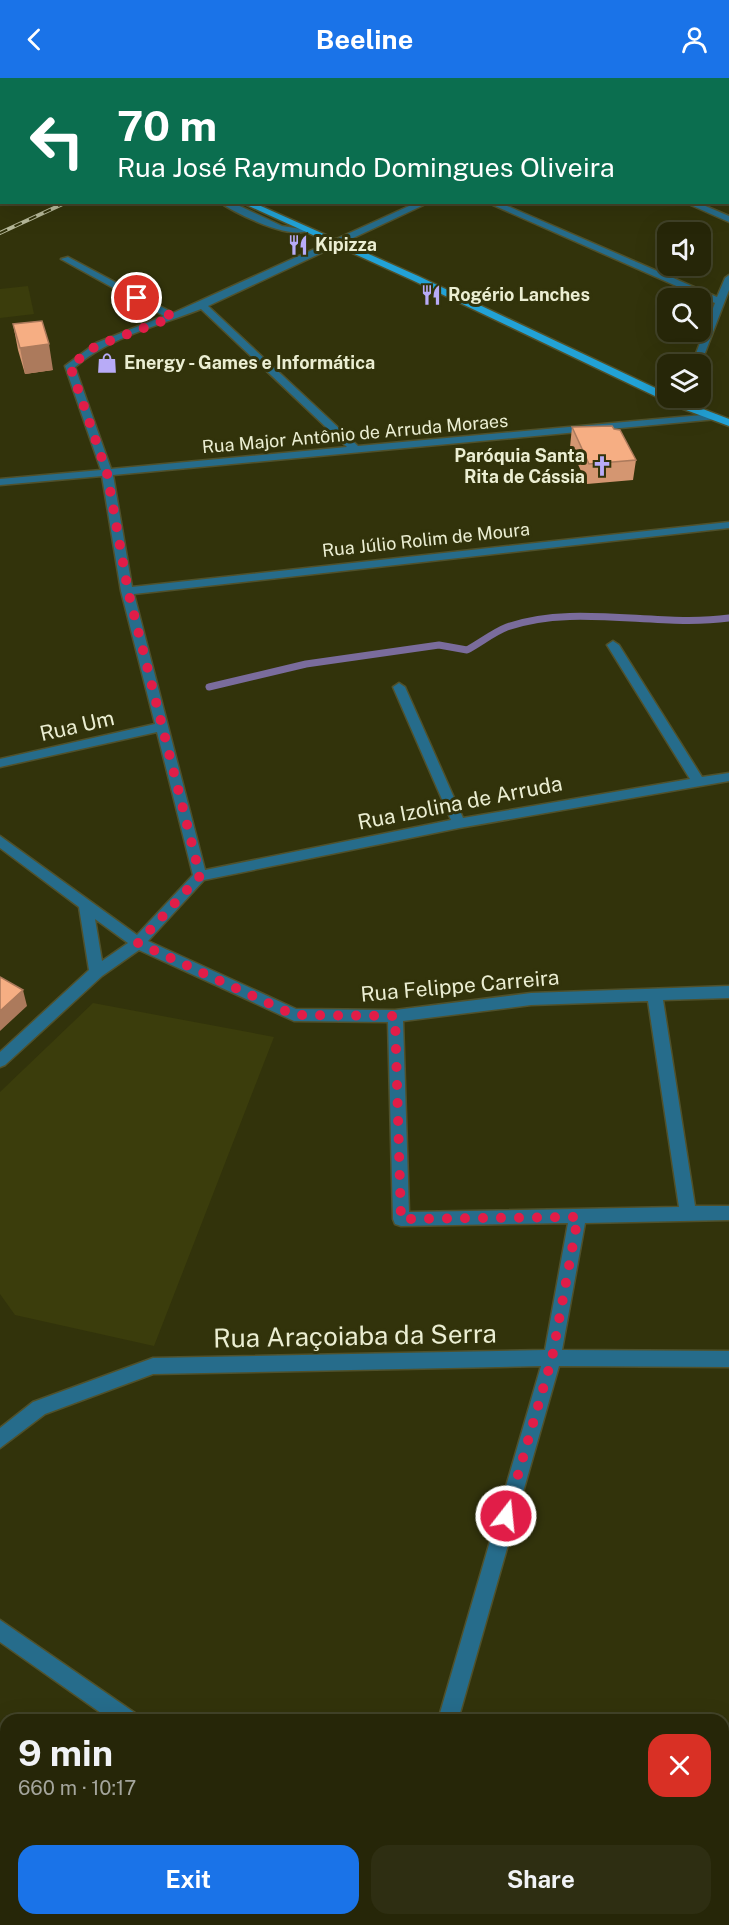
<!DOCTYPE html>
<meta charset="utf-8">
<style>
:root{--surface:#262608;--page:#2e2e12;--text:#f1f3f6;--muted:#a4a59c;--line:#424329;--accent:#1a73e8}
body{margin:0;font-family:"Public Sans",sans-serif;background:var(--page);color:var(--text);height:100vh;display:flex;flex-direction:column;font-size:22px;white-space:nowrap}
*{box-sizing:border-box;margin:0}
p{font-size:20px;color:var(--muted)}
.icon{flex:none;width:33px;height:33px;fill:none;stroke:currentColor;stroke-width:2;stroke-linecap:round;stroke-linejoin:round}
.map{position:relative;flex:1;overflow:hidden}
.details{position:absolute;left:0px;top:1636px;width:729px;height:212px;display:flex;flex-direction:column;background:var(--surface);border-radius:18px 18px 0 0;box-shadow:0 6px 24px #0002,0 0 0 2px var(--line)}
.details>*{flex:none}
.top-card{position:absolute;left:0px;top:0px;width:729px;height:126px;box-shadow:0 6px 24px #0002,0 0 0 2px var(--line);background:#0b6e4f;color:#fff;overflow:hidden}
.buttons{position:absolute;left:657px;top:144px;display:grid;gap:12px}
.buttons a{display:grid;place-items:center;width:54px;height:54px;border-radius:12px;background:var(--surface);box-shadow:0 6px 24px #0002,0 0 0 2px var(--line);font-size:30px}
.pin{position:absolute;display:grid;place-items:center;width:51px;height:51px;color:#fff;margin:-26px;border:3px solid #fff;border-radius:50%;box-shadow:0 2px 6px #0007}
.me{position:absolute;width:66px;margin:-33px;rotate:16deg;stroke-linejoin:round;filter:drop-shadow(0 0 4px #0008)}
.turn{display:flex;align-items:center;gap:21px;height:126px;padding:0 18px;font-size:27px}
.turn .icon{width:78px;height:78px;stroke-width:2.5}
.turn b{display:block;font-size:42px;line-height:51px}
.round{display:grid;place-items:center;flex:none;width:63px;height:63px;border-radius:18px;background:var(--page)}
.headline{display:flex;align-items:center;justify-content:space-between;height:102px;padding:0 18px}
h1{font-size:36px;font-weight:700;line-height:45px}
.cta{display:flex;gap:12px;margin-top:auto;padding:12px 18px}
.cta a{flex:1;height:69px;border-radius:18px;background:var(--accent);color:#fff;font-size:24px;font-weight:700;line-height:69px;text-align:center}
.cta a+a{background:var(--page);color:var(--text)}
header{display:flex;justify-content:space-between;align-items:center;height:78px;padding:0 18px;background:var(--accent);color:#fff;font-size:27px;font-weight:700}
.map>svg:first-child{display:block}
.built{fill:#3b3d0c}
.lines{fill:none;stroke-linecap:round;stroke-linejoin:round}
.stream{stroke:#7a6c9c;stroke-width:7}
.minor-casing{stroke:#50512b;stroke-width:3}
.secondary-casing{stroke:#50512b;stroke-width:3}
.primary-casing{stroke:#50512b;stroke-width:3}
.minor{fill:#266c8b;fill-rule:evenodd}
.secondary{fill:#318ab2;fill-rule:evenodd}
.primary{fill:#22a2d6;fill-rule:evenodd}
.rail-casing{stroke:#b5b798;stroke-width:4}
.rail{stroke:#32330b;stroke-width:2;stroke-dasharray:8;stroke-linecap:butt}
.wall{fill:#d49671}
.shaded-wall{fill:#ac7a5c}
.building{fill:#f6ae83;stroke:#ac7a5c;stroke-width:1.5}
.route{stroke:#e11d48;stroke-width:10;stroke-dasharray:0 18}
.labels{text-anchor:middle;stroke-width:6;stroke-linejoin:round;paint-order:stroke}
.far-poi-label{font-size:18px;font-weight:bold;fill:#ebeed2;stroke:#32330b;text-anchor:start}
.far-street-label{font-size:18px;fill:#ebeed2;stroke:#32330b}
.street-label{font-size:21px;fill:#ebeed2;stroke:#32330b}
.near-street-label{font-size:26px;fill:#ebeed2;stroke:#32330b}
</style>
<header><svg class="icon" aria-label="back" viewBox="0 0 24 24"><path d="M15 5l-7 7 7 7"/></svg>Beeline<svg class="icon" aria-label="person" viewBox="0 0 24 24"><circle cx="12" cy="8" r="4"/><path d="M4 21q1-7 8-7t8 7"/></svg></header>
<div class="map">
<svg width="729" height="1847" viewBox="0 0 729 1847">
<rect width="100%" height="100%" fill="#32330b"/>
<path class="built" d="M 28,208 L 34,236 L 0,240 L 0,211 Z
M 93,925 L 274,959 L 154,1268 L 15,1237 L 0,1216 L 0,1014 Z"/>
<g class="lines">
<path class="stream" d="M 209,609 L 306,586 L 439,567 L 467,572 C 480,565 494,554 507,549 C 575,525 658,550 729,540"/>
<g class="minor-casing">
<path id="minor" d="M 87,0 L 95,0 L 95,2 L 87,2 Z
M 359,0 L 367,0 L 367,2 L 360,2 Z
M 499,0 L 507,0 L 508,2 L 500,2 Z
M 637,0 L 645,0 L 646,2 L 638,2 Z
M 728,4 L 729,4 L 729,8 L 728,8 Z
M 0,43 L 2,43 L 0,48 Z
M 0,104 L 2,104 L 0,109 Z
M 219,124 L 231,124 L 282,148 L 308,152 C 291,163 235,135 219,124 Z
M 418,124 L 430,124 L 208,228 L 358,368 L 713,336 L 717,337 L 717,341 L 113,397 L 132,509 L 729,444 L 729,450 L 134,516 L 205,792 L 451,742 L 393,609 L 399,605 L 405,609 L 463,740 L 690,701 L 607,567 L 613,563 L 619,567 L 702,699 L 729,695 L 729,703 L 459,750 L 204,802 L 148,863 L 296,931 L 395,932 L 531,915 L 729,908 L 729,920 L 663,922 L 695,1128 L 729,1128 L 729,1142 L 585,1145 L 562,1272 L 729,1273 L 729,1289 L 559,1288 L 458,1642 L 438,1642 L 541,1288 L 153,1296 L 45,1336 L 0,1370 L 0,1350 L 33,1324 L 153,1280 L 545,1272 L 568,1145 L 401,1148 L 395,1146 L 393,1141 L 388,944 L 294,943 L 139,872 L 102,898 L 5,987 L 0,989 L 0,974 L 89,892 L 79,829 L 0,770 L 0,758 L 137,857 L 193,797 L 157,654 L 0,689 L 0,681 L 155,646 L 121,513 L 102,398 L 0,407 L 0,401 L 101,392 L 65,288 L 96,265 L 164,238 L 61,181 L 68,179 L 173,235 ZM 201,231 L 347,369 L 111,391 L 75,289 C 112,258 158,248 201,231 ZM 95,841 L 128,865 L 102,883 ZM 648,923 L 679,1129 L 409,1134 L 403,943 L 531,927 Z
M 486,124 L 498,124 L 717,219 L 725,200 L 729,197 L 729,212 L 700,288 L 692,286 L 715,225 Z
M 684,124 L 696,124 L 729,138 L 729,144 Z
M 0,1542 L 135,1635 L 138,1642 L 111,1642 L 0,1564 Z
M 6,1809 L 6,1837 L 0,1839 L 0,1811 Z
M 372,1842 L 398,1842 L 400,1847 L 374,1847 Z"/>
</g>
<g class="secondary-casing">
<path id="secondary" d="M 671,0 L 681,0 L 680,2 Z
M 708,0 L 717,0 L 718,2 L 709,2 Z
M 728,28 L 729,28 L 729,34 L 728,34 Z"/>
</g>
<g class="primary-casing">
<path id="primary" d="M 0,21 L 2,21 L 2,26 L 0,26 Z
M 240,124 L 252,124 L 418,198 L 668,316 L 668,320 L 674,320 L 729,341 L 729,348 L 678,329 L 412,202 Z"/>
</g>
<use href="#minor" class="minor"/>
<use href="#secondary" class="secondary"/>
<use href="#primary" class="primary"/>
<g class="rail-casing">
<path id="rail" d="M 0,155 L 67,124"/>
</g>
<use href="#rail" class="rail"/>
</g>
<path class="wall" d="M 13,246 L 53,292 L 25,296 L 18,272 Z
M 572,349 L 614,351 L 636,382 L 633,402 L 587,406 L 570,369 Z"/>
<path class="shaded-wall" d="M 214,0 L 265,0 L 265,2 L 214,2 Z
M 49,266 L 53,292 L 25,296 L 20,270 Z
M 23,912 L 27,928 L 0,953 L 0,933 Z"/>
<path class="building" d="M 42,243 L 49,266 L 20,270 L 13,246 Z
M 612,348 L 614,351 L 620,352 L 636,382 L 589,386 L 572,349 Z
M 0,899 L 23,912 L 0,933 Z"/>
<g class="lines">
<path class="route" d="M 137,220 L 173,239 L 96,268 L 70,288 L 107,395 L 128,513 L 200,798 L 138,865 L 294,937 L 395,938 L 401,1141 L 578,1139 L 552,1280 L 506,1438"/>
</g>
<defs>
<g id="restaurant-bare" transform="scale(1.62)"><path d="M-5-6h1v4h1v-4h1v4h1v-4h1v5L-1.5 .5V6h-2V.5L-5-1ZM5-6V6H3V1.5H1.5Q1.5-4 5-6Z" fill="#b8abf7" stroke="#32330b" stroke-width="2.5" paint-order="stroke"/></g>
<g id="shop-bare" transform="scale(1.62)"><path d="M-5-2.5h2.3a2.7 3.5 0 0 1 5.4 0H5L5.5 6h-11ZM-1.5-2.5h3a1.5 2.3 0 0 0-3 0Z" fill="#b8abf7" stroke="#32330b" stroke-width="2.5" paint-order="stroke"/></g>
<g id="church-bare" transform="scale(1.62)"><path d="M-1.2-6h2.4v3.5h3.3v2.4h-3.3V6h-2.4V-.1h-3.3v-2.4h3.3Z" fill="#b8abf7" stroke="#32330b" stroke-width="2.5" paint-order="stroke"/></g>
</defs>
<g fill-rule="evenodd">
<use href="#restaurant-bare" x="298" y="167"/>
<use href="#restaurant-bare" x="431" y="217"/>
<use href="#shop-bare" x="107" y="285"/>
<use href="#church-bare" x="602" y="388"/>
</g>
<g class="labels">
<g class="far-poi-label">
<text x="315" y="173">Kipizza</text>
<text x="448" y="223">Rogério Lanches</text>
<text x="124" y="291">Energy - Games e Informática</text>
<text x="585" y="384" text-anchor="end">Paróquia Santa<tspan x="585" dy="21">Rita de Cássia</tspan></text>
</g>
<g class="far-street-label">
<text transform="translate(355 356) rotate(-5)" y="6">Rua Major Antônio de Arruda Moraes</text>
<text transform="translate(426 462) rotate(-6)" y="6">Rua Júlio Rolim de Moura</text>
</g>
<g class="street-label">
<text transform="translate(77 648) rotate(-13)" y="7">Rua Um</text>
<text transform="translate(460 725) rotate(-11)" y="7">Rua Izolina de Arruda</text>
<text transform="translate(460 908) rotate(-5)" y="7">Rua Felippe Carreira</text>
</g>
<g class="near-street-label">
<text transform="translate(355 1258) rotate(-1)" y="9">Rua Araçoiaba da Serra</text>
</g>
</g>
</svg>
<div class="buttons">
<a><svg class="icon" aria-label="sound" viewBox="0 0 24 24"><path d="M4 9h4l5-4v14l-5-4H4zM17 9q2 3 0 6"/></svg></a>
<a><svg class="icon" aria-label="search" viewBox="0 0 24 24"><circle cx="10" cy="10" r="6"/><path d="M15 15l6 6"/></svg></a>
<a><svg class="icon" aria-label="layers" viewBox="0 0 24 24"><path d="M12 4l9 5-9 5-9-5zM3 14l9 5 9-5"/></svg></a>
</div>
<div class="pin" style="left:137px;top:220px;background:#d93025"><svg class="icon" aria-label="arrive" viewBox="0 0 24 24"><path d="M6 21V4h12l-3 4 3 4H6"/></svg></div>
<svg class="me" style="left:506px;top:1438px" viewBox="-20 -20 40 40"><circle r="17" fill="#e11d48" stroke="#fff" stroke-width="3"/><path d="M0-11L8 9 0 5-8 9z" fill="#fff"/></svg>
<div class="top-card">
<div class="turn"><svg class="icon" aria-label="left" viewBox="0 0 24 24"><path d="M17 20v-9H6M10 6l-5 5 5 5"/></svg><div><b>70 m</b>Rua José Raymundo Domingues Oliveira</div></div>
</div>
<section class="details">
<div class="headline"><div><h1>9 min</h1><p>660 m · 10:17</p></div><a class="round" style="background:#d93025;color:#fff"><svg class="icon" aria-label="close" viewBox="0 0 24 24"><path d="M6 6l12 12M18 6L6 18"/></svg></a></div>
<div class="cta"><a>Exit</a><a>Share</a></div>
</section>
</div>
